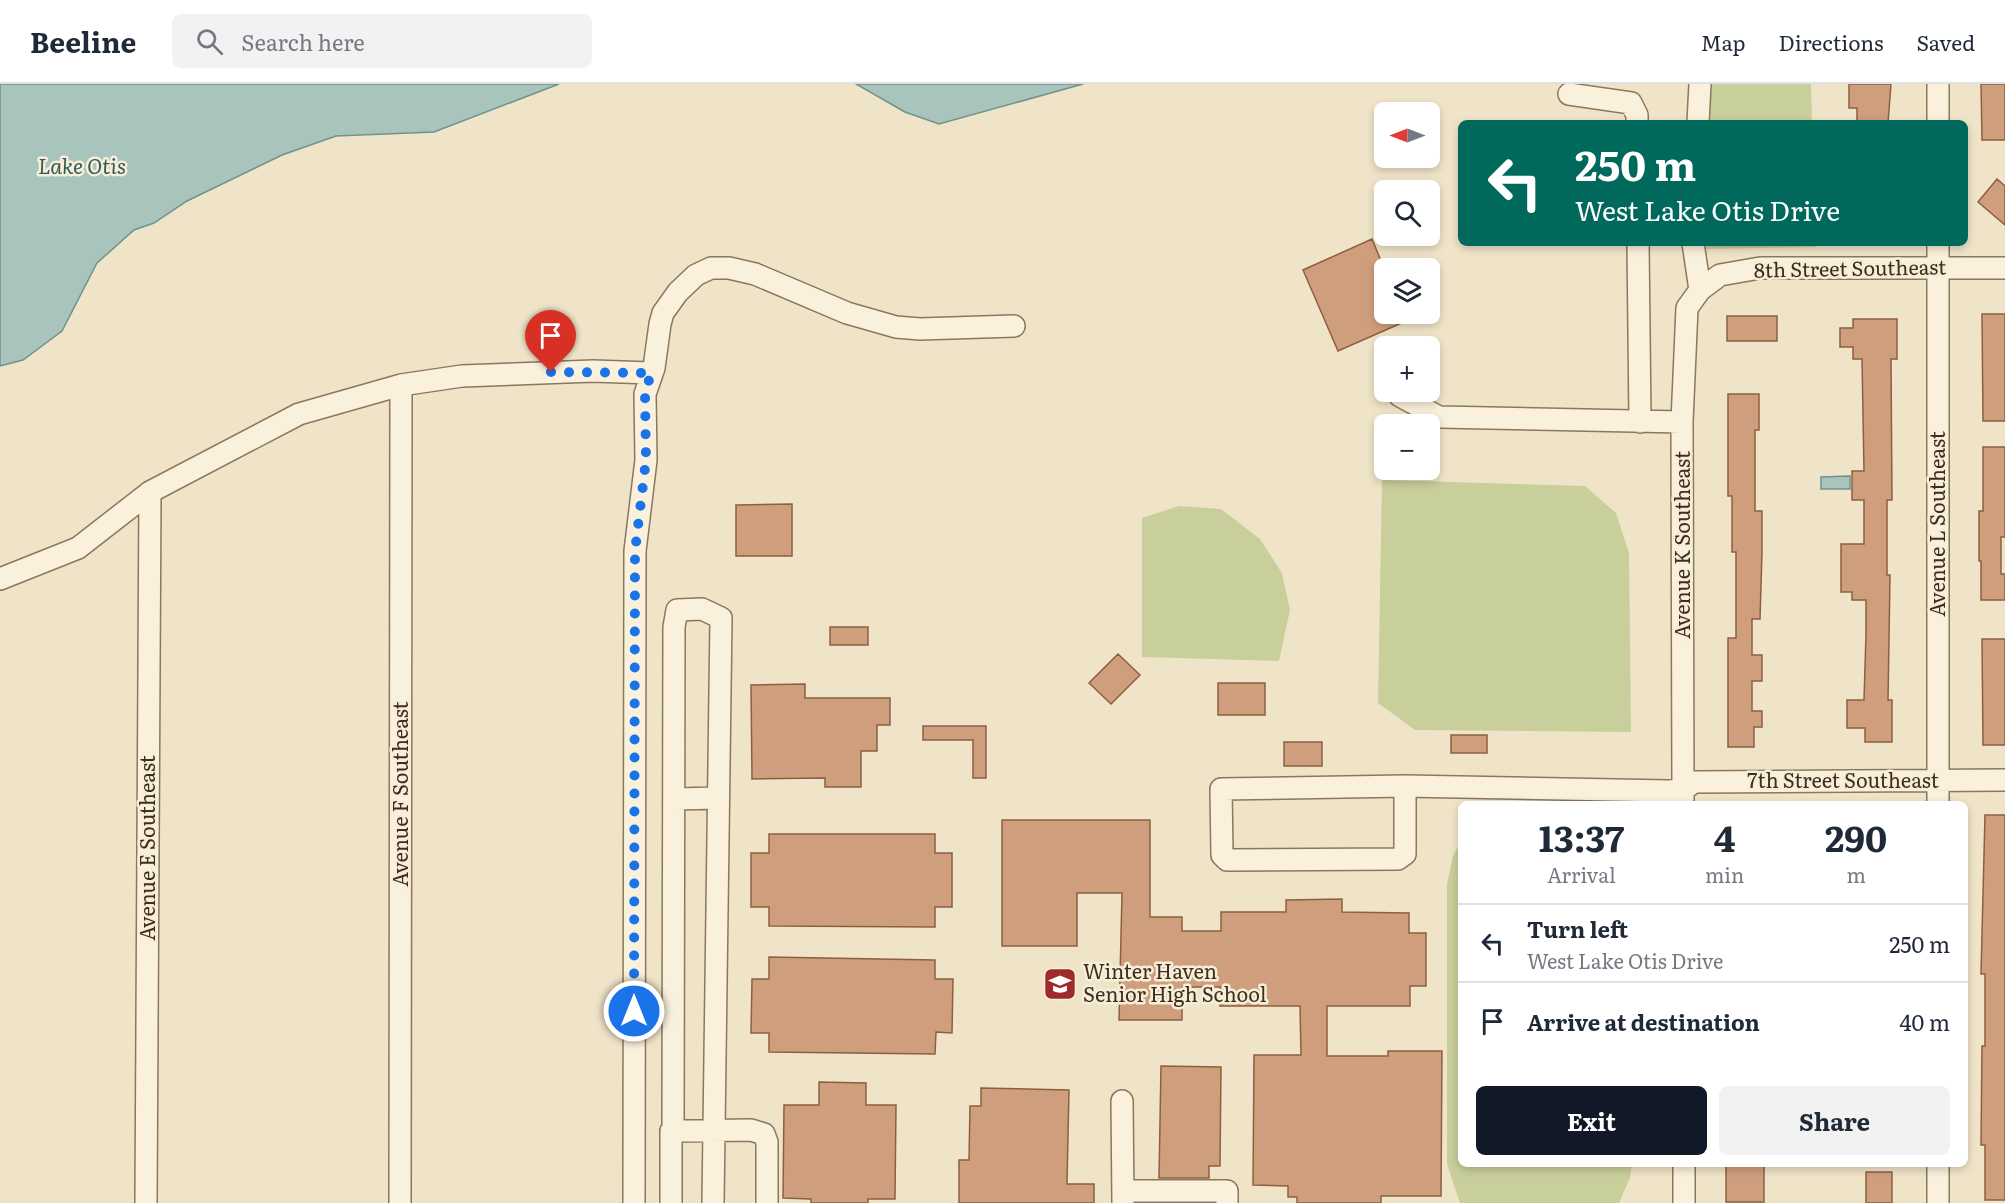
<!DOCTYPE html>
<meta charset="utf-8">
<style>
:root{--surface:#fff;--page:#f2f2f3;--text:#1f2937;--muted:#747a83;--line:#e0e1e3;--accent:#111827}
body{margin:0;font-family:Literata,serif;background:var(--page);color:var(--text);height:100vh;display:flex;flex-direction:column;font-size:22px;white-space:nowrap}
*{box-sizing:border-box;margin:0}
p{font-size:20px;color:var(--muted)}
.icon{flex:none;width:33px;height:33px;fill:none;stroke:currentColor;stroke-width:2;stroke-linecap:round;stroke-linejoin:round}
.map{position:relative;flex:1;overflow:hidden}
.sheet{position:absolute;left:1458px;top:717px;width:510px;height:366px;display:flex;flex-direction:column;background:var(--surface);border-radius:9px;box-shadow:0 3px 9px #0003}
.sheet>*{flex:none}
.top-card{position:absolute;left:1458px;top:36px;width:510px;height:126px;border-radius:9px;box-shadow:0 3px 9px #0003;background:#00695c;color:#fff;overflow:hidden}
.needle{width:39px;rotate:270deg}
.fabs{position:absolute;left:1374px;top:18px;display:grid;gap:12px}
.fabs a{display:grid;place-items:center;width:66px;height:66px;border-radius:9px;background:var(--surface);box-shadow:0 3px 9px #0003;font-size:30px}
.pin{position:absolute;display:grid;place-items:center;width:51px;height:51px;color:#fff;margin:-62px -26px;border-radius:50% 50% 50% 0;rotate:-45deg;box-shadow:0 0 6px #0007}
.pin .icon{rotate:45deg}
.me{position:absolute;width:66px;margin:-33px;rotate:0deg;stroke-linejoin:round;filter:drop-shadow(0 0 4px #0008)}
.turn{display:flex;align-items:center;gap:21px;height:126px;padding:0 18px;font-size:27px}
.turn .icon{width:78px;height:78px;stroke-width:2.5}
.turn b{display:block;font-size:42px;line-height:51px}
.eta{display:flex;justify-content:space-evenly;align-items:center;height:102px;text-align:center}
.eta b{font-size:36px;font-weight:700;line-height:42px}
.action{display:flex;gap:12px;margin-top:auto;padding:12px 18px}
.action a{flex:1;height:69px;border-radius:9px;background:var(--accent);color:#fff;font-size:24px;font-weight:700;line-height:69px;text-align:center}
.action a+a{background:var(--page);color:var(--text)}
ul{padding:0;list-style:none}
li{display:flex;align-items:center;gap:18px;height:78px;padding:0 18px;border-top:2px solid var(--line)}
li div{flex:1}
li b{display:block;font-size:22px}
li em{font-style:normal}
header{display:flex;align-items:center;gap:36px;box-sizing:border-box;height:84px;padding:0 30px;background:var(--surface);border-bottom:2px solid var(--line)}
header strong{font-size:28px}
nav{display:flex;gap:33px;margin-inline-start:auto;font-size:21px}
.search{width:420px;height:54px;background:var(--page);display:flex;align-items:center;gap:15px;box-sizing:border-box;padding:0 21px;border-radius:9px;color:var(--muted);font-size:22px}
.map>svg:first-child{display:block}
.green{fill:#c9cf9b}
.water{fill:#a9c4bc;stroke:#6f938a;stroke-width:1.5}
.building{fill:#cf9f7d;stroke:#8d5f41;stroke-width:1.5}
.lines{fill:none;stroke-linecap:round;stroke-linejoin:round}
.minor-casing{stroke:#8d765c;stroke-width:24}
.minor{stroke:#faf1dc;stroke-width:21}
.route{stroke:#1a73e8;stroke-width:10;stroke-dasharray:0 18}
.labels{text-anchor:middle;stroke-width:5;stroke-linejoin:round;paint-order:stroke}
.street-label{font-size:20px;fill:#3d2e20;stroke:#f7eed8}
.poi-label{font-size:20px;fill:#3d2e20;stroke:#f7eed8;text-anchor:start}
.water-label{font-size:21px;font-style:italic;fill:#2f5d5a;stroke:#f7eed8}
</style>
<header>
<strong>Beeline</strong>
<div class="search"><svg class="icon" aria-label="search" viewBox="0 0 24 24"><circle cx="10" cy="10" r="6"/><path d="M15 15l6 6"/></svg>Search here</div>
<nav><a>Map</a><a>Directions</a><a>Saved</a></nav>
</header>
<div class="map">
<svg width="2005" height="1119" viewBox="0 0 2005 1119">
<rect width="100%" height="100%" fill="#f0e4c8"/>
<path class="green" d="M 1712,0 L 1811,0 L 1812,39 L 1708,39 Z
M 1701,159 L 1817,159 L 1817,163 L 1700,165 Z
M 1382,396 L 1585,402 L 1616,429 L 1629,469 L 1631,648 L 1415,646 L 1378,619 Z
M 1179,422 L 1221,425 L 1260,455 L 1282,489 L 1290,526 L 1279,577 L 1142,573 L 1142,434 Z
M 1461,757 L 1461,1080 L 1632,1080 L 1630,1094 L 1619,1119 L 1460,1119 L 1447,1080 L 1447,800 L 1453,772 Z"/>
<path class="water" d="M 0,0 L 559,0 L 434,48 L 336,52 L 282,71 L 187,117 L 154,139 L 134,146 L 97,179 L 62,247 L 23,276 L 0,282 Z
M 856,0 L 1083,0 L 939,40 L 905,28 Z
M 1850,392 L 1850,405 L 1821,405 L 1821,393 Z"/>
<path class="building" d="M 1849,0 L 1891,0 L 1888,39 L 1857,39 L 1857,24 L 1849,24 Z
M 1981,0 L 2005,0 L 2005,56 L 1982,56 Z
M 1997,95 L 2005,102 L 2005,141 L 1978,118 Z
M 1372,155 L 1384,184 L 1384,230 L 1422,230 L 1338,267 L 1303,186 Z
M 1982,230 L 2005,230 L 2005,337 L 1983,337 Z
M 1727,232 L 1777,232 L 1777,257 L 1727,257 Z
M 1853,235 L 1897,235 L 1897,275 L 1891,275 L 1892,416 L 1887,416 L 1887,491 L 1890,491 L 1888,616 L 1892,616 L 1892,658 L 1865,658 L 1865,644 L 1847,644 L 1847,616 L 1864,616 L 1866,550 L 1866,516 L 1852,516 L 1852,508 L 1841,508 L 1841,460 L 1864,460 L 1864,416 L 1852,416 L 1852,387 L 1864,387 L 1862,275 L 1853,275 L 1853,263 L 1840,263 L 1840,244 L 1853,244 Z
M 1728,310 L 1759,310 L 1759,346 L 1755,346 L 1755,427 L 1762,427 L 1762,468 L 1760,535 L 1752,535 L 1752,571 L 1762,571 L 1762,597 L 1752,597 L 1752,627 L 1762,627 L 1762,643 L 1754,643 L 1754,663 L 1728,663 L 1728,554 L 1736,554 L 1736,468 L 1732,468 L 1732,412 L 1728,412 Z
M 1983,363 L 2005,363 L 2005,453 L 2001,453 L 2001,490 L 2005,490 L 2005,516 L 1981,516 L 1981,477 L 1979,477 L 1979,427 L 1983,427 Z
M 792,420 L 792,472 L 736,472 L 736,421 Z
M 830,543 L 868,543 L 868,561 L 830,561 Z
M 1982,555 L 2005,555 L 2005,661 L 1983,661 Z
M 1118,570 L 1140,591 L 1111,620 L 1089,599 Z
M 1218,599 L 1265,599 L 1265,631 L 1218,631 Z
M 805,600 L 805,614 L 890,614 L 890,641 L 877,641 L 877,667 L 861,667 L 861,703 L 825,703 L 825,694 L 752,695 L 751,601 Z
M 923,642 L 986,642 L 986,694 L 973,694 L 973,656 L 923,656 Z
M 1451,651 L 1487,651 L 1487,669 L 1451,669 Z
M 1284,658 L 1322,658 L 1322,682 L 1284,682 Z
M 1985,731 L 2005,731 L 2005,1116 L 1985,1116 L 1985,1061 L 1981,1061 L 1982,962 L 1985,962 L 1985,890 L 1981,890 Z
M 1002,736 L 1150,736 L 1150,833 L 1182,833 L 1182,847 L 1221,847 L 1221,828 L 1286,828 L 1286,816 L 1342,815 L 1342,828 L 1409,829 L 1409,849 L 1426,849 L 1426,902 L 1410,902 L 1410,922 L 1327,922 L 1327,972 L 1388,972 L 1388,967 L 1442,967 L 1441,1112 L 1381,1112 L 1381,1119 L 1297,1119 L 1297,1113 L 1288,1113 L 1288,1102 L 1253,1101 L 1254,971 L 1301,971 L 1300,922 L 1220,922 L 1220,903 L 1182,903 L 1182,936 L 1119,936 L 1122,809 L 1077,809 L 1077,862 L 1002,862 Z
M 769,750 L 935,750 L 935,769 L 952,769 L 952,823 L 935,823 L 935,843 L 769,842 L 769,823 L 751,823 L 751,769 L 769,769 Z
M 769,873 L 935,876 L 935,895 L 953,895 L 952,949 L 936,948 L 935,970 L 769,968 L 769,949 L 751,949 L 752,895 L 769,895 Z
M 1161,982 L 1221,983 L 1220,1082 L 1209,1082 L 1209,1094 L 1159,1094 Z
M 819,998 L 866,999 L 866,1021 L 896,1021 L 895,1115 L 868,1115 L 868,1119 L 811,1119 L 811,1115 L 783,1114 L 784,1021 L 819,1021 Z
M 981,1004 L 1069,1006 L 1067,1100 L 1094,1100 L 1094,1119 L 959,1119 L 959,1076 L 969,1076 L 970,1022 L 981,1022 Z
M 1726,1080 L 1764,1080 L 1764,1118 L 1726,1118 Z
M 1866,1088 L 1892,1088 L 1892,1119 L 1866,1119 Z"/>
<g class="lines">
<g class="minor-casing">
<path id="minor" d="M 1938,0 L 1938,39
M 1569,10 L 1631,19 L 1637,31 L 1637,39
M 1698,39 L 1700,0
M 1638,159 L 1640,338
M 1693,159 L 1700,206
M 1400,312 L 1439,333 L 1682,338
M 0,495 L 78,464 L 150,408 L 299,330 L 401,301 L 462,292 L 593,287 L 651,289
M 1405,702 L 1405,770 L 1398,775 L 1227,776 L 1222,771 L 1221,705 L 1405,702 L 1668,707 L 1683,706 L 1694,698 L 2005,696
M 674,715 L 718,714
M 1683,716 L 1682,338 L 1687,224 L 1700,206 L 1720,191 L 1760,184 L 2005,184
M 1938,720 L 1938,159
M 1122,1017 L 1123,1119
M 673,1047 L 674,543 L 677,526 L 702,525 L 721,534 L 713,1119
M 1684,1080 L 1684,1119
M 1938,1080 L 1938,1119
M 1123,1107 L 1227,1107 L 1227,1119
M 146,1119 L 150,408
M 400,1119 L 401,301
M 634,1119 L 635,467 L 646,376 L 645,310 L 654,284 L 660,240 L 663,229 L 678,208 L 696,191 L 711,184 L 729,184 L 755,190 L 847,229 L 896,243 L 920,245 L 1014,242
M 671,1119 L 671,1047 L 751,1046 L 764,1050 L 767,1058 L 767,1119"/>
</g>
<use href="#minor" class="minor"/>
</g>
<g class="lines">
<path class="route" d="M 551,288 L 651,289 L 645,310 L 646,376 L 635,467 L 634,927"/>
</g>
<defs>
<g id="school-square" transform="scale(1.725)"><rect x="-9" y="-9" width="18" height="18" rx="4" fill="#9e2a2b" stroke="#f7eed8"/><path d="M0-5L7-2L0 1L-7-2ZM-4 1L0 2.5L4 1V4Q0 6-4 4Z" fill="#fff"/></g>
</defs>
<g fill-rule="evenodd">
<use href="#school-square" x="1060" y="900"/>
</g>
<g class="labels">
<g class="street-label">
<text transform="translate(1850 185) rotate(-1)" y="7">8th Street Southeast</text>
<text transform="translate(1938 440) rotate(-90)" y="7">Avenue L Southeast</text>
<text transform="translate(1683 461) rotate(-90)" y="7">Avenue K Southeast</text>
<text x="1843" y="704">7th Street Southeast</text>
<text transform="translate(401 710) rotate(-90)" y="7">Avenue F Southeast</text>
<text transform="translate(148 764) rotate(-90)" y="7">Avenue E Southeast</text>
</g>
<g class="poi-label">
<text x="1083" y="895">Winter Haven<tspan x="1083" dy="23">Senior High School</tspan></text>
</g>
<g class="water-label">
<text x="82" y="90">Lake Otis</text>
</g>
</g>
</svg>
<div class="fabs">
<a><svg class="needle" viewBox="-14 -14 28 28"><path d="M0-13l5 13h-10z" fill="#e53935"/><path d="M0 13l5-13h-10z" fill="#747a83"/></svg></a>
<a><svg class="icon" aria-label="search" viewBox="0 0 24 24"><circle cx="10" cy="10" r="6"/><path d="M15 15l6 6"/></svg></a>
<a><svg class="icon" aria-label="layers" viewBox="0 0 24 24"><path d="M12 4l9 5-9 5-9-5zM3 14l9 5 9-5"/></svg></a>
<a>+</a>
<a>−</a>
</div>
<div class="pin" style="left:551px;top:288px;background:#d93025"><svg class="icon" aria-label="arrive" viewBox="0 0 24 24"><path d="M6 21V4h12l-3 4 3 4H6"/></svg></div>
<svg class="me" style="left:634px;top:927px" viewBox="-20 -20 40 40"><circle r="17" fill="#1a73e8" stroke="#fff" stroke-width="3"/><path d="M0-11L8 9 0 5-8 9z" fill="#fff"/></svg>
<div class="top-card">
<div class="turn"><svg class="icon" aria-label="left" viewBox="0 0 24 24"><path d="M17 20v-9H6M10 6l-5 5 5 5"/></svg><div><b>250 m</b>West Lake Otis Drive</div></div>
</div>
<section class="sheet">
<div class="eta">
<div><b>13:37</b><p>Arrival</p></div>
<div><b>4</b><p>min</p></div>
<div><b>290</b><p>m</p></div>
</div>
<ul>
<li><svg class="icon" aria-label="left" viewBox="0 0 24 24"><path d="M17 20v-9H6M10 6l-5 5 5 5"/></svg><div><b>Turn left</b><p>West Lake Otis Drive</p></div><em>250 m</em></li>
<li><svg class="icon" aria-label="arrive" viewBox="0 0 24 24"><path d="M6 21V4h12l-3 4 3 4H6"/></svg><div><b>Arrive at destination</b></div><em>40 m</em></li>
</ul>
<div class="action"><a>Exit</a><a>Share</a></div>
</section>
</div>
